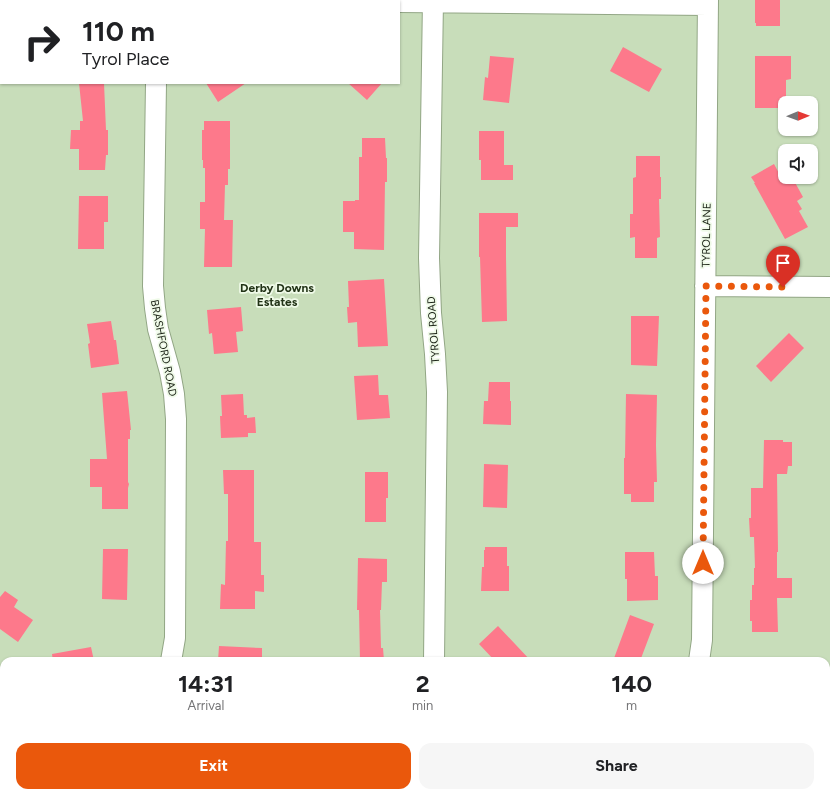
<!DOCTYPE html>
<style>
:root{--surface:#fff;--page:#f6f6f6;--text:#202124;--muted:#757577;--accent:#ea580c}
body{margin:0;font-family:Figtree,sans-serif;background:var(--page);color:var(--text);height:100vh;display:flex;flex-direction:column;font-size:15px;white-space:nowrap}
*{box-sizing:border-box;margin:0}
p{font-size:13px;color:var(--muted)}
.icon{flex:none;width:22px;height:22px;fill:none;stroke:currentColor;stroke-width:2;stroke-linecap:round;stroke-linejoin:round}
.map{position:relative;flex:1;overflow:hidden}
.details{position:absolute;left:0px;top:657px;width:830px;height:140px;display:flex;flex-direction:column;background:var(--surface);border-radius:12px 12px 0 0;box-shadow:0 1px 3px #0004}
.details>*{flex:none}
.banner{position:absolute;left:0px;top:0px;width:400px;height:84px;box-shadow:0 1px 3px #0004;background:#fff;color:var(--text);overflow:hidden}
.needle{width:26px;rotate:89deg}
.controls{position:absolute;left:778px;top:96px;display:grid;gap:8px}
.controls a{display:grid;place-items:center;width:40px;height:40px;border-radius:8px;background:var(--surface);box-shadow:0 1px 3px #0004;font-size:20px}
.pin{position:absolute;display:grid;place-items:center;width:34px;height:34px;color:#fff;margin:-41px -17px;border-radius:50% 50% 50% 0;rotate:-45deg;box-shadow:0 0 4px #0007}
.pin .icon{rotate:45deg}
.me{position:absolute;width:44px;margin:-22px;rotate:0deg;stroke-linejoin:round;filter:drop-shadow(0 0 3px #0008)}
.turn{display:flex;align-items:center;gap:14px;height:84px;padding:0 16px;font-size:18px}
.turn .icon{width:52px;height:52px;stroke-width:2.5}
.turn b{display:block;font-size:28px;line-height:34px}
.eta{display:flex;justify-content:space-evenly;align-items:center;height:68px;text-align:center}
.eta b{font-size:24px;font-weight:700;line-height:28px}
.primary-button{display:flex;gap:8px;margin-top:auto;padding:8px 16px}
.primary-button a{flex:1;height:46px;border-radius:12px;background:var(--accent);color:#fff;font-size:16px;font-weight:700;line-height:46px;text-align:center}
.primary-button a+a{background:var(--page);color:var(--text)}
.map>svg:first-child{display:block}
.building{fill:#fd798b}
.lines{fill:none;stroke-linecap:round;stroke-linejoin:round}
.minor-casing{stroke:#92a685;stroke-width:22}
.minor{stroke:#fff;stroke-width:20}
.route{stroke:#ea580c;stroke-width:7;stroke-dasharray:0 12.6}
.labels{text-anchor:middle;stroke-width:3.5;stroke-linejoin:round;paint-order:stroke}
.street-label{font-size:11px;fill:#1b2316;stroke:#effae8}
.neighbourhood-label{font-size:12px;font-weight:bold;fill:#223317;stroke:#effae8}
</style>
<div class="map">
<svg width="830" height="797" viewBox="0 0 830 797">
<rect width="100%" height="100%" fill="#c8ddba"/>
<path class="building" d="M 755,0 L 780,0 L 780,26 L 756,26 L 756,23 L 755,23 Z
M 623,47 L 662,69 L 649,92 L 610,71 Z
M 490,56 L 514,58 L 509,103 L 483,100 L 485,77 L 488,78 Z
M 755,56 L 791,56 L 791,79 L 786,80 L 786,103 L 785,103 L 785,108 L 755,108 Z
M 79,83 L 104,83 L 106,130 L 108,130 L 108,155 L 106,155 L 105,170 L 79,170 L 79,149 L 70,149 L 71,130 L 80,130 L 80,121 L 83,121 Z
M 206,83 L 246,83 L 218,102 Z
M 348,83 L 382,83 L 367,100 Z
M 204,121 L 230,121 L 230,169 L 228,169 L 228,185 L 225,185 L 224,220 L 233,220 L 232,267 L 204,267 L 205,229 L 200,229 L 200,202 L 205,202 L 205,168 L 203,168 L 203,160 L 202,160 L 202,130 L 204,130 Z
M 479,131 L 504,131 L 504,165 L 513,165 L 513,180 L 481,180 L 481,160 L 479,160 Z
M 362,138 L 385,138 L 386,158 L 387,158 L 387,182 L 385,182 L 384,250 L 354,249 L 354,232 L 343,232 L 343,201 L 355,201 L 355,200 L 359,200 L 359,157 L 362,157 Z
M 636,156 L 660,156 L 660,177 L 661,177 L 661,199 L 659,199 L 660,237 L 657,238 L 657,258 L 635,258 L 635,237 L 630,238 L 630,214 L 633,214 L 633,178 L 636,177 Z
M 774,164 L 781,177 L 792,177 L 803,197 L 797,201 L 802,209 L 799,211 L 808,227 L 785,239 L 754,183 L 755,183 L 751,177 Z
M 79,196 L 108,196 L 108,222 L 104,222 L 104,249 L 78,249 Z
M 479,213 L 518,213 L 518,227 L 506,227 L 506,257 L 507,321 L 482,322 L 480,257 L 479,257 Z
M 384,279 L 388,346 L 358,347 L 357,322 L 348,323 L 347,307 L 349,307 L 348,281 Z
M 241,307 L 243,331 L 236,332 L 238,352 L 214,354 L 212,333 L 209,334 L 207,310 Z
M 631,316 L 659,316 L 657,366 L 631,365 Z
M 111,321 L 114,340 L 116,340 L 119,364 L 91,368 L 88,344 L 90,343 L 87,324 Z
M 789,333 L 804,348 L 771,382 L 756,366 Z
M 378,375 L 379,395 L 388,395 L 390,418 L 357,420 L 354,376 Z
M 489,382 L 510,382 L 510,401 L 511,401 L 511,425 L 483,424 L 484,401 L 488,401 Z
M 127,391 L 131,430 L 130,430 L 130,439 L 128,439 L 128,482 L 129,484 L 128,488 L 128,509 L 102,509 L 102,487 L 90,487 L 90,459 L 107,459 L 102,393 Z
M 243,394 L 244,415 L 247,415 L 247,418 L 255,417 L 256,433 L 248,433 L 248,437 L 221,438 L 220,416 L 222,416 L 221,395 Z
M 626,394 L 657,395 L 656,445 L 657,482 L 654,482 L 654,502 L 631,502 L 631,494 L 624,494 L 624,458 L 625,458 Z
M 764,440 L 783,440 L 783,442 L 792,442 L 792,466 L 788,466 L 787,474 L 777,474 L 778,552 L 777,552 L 777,578 L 792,578 L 792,598 L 777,598 L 778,632 L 752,632 L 752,621 L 750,621 L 750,600 L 752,600 L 752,585 L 754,585 L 754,568 L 755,568 L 754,537 L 750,537 L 749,518 L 751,518 L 751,488 L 763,488 Z
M 484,464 L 508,465 L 507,508 L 483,507 Z
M 223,470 L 254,470 L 254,542 L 261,542 L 261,575 L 264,575 L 264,592 L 255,591 L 255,609 L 220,609 L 221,584 L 225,585 L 226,541 L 228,541 L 228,494 L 224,494 Z
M 365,472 L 388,472 L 388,498 L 386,498 L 386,522 L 365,522 Z
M 485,547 L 507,547 L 507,566 L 509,566 L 509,591 L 481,591 L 482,567 L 484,567 L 484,550 L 485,550 Z
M 103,549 L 128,549 L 127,600 L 102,599 Z
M 625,552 L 654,552 L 655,576 L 658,576 L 658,600 L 627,601 L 627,579 L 625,579 Z
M 358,558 L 387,559 L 387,582 L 382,582 L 381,610 L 380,610 L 381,648 L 383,648 L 384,661 L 360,661 L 359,610 L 357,610 Z
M 5,591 L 18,600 L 14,607 L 33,620 L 18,642 L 0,629 L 0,597 Z
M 630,615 L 654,624 L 640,661 L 613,661 Z
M 498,626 L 531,661 L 495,661 L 479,644 Z
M 219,646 L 262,648 L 262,661 L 218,661 Z
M 91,647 L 94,661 L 53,661 L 52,654 Z"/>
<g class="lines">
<g class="minor-casing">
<path id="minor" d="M 326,0 L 370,1
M 433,0 L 429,258 L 431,313 L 435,354 L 437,392 L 434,661
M 158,1 L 158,0
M 399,2 L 708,5
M 156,83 L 153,286 L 155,308 L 158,329 L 170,372 L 174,394 L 176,419 L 175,638 L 171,661
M 705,286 L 830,287
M 699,661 L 702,640 L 708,0
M 0,684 L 4,687
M 136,793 L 140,797
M 433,797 L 433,793"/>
</g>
<use href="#minor" class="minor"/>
</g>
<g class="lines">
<path class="route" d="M 703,563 L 706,286 L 783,287"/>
</g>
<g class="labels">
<g class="street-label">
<text transform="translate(706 235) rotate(-89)" y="4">TYROL LANE</text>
<text transform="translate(433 330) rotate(-94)" y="4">TYROL ROAD</text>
<text transform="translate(164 348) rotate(79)" y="4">BRASHFORD ROAD</text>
</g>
<g class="neighbourhood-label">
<text x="277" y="292">Derby Downs<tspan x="277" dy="14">Estates</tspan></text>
</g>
</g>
</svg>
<div class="controls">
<a><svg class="needle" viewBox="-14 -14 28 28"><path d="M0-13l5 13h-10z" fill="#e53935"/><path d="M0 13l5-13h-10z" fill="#757577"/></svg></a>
<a><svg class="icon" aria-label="sound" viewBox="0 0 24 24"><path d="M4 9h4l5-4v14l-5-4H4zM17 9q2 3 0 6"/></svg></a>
</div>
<div class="pin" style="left:783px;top:287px;background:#d93025"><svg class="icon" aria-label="arrive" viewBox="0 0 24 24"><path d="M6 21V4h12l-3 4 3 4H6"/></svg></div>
<svg class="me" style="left:703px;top:563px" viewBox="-20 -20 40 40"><circle r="19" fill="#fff"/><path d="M0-13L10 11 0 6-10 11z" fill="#ea580c"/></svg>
<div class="banner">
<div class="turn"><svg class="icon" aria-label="right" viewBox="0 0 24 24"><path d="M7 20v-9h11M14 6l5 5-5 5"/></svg><div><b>110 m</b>Tyrol Place</div></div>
</div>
<section class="details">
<div class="eta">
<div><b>14:31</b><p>Arrival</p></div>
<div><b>2</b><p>min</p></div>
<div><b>140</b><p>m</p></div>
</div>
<div class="primary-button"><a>Exit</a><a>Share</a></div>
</section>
</div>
